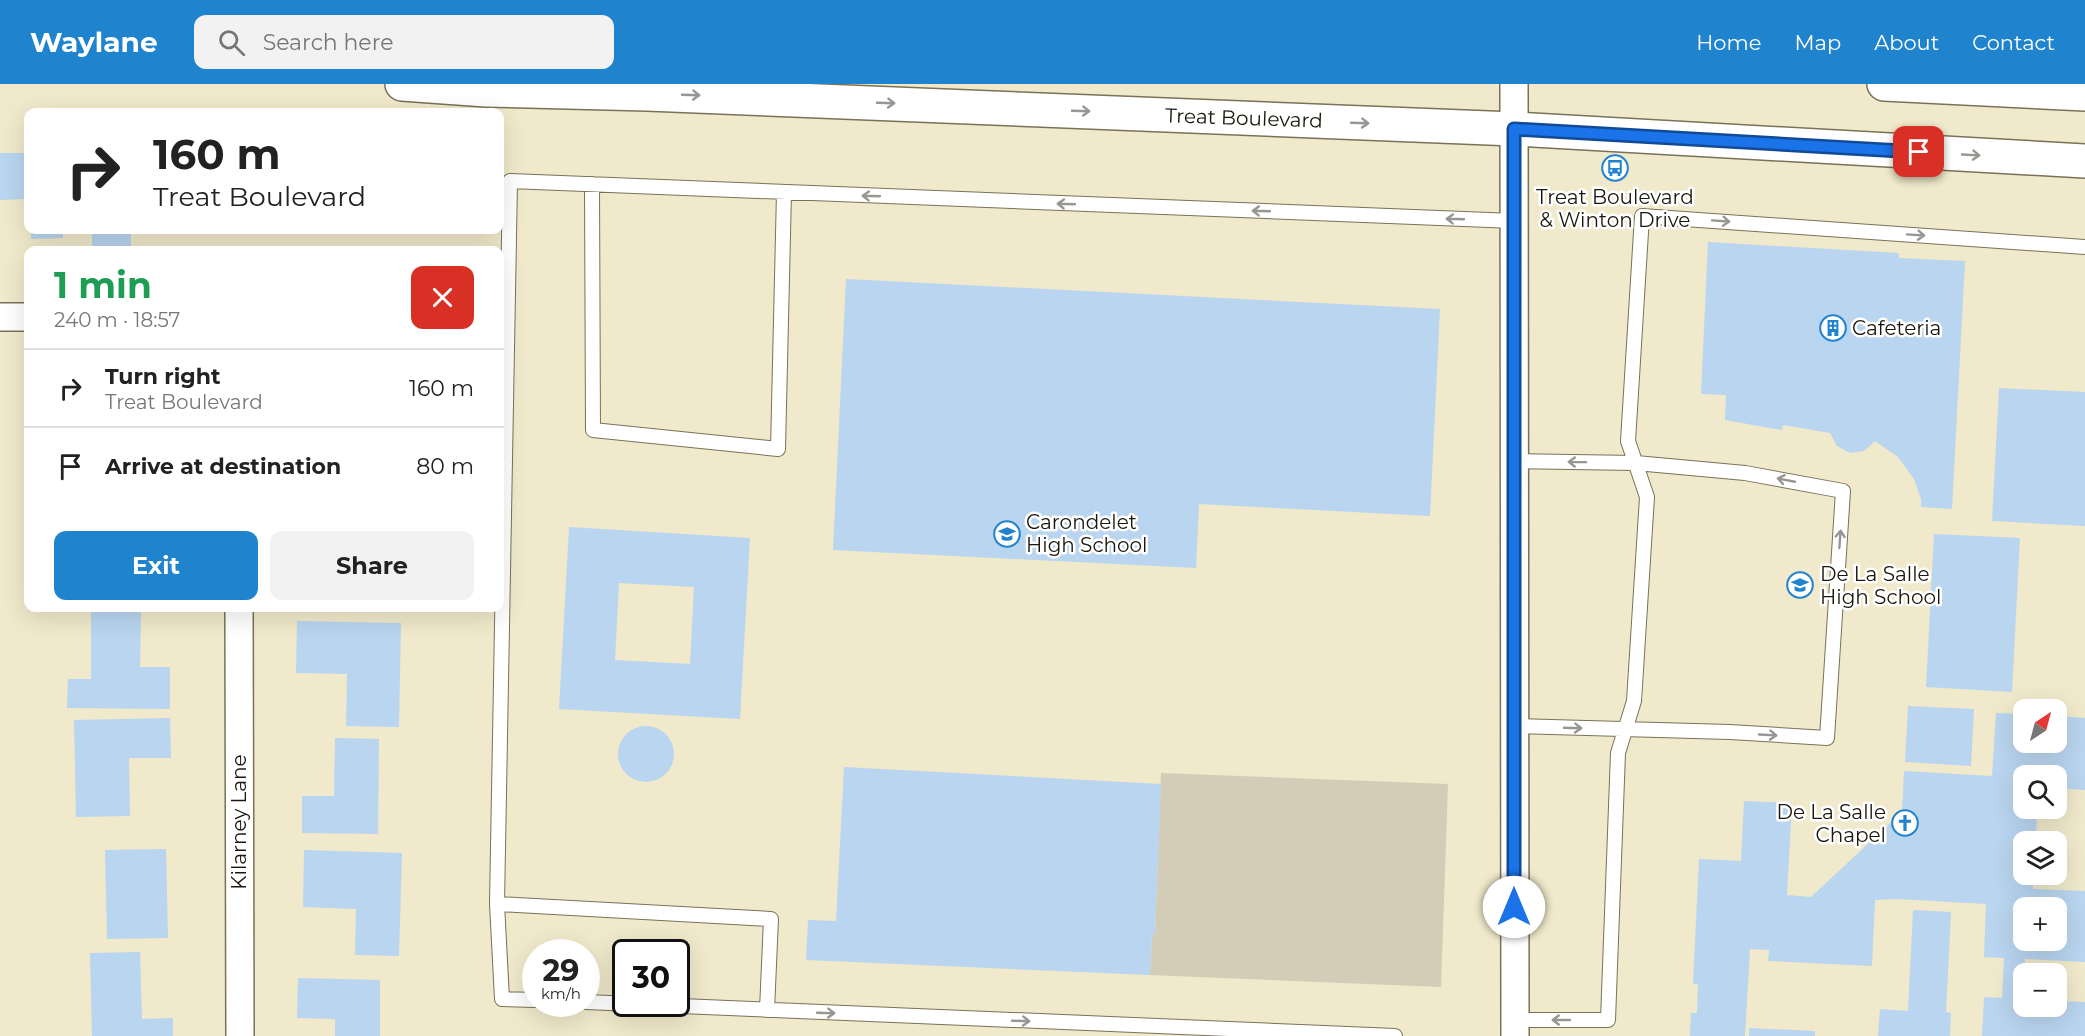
<!DOCTYPE html>
<meta charset="utf-8">
<style>
:root{--surface:#fff;--page:#f2f2f2;--text:#222;--muted:#767676;--line:#e0e0e0;--accent:#2083ce}
body{margin:0;font-family:Montserrat,sans-serif;background:var(--page);color:var(--text);height:100vh;display:flex;flex-direction:column;font-size:22px;white-space:nowrap}
*{box-sizing:border-box;margin:0}
p{font-size:20px;color:var(--muted)}
.icon{flex:none;width:33px;height:33px;fill:none;stroke:currentColor;stroke-width:2;stroke-linecap:round;stroke-linejoin:round}
.map{position:relative;flex:1;overflow:hidden}
.drawer{position:absolute;left:24px;top:162px;width:480px;height:366px;display:flex;flex-direction:column;background:var(--surface);border-radius:12px;box-shadow:0 6px 24px #0002}
.drawer>*{flex:none}
.hud{position:absolute;left:24px;top:24px;width:480px;height:126px;border-radius:12px;box-shadow:0 6px 24px #0002;background:#fff;color:var(--text);overflow:hidden}
.needle{width:39px;rotate:36deg}
.tools{position:absolute;left:2013px;top:615px;display:grid;gap:12px}
.tools a{display:grid;place-items:center;width:54px;height:54px;border-radius:12px;background:var(--surface);box-shadow:0 6px 24px #0002;font-size:30px}
.speed{position:absolute;left:522px;top:855px;display:flex;gap:12px;font-size:30px;font-weight:700;text-align:center}
.speed>*{display:grid;place-content:center;width:78px;height:78px;border-radius:50%;background:var(--surface);box-shadow:0 6px 24px #0002;line-height:1}
.speed small{font-size:15px;font-weight:400}
.speed .limit{border:3px solid #111;border-radius:9px;background:#fff;color:#111}
.pin{position:absolute;display:grid;place-items:center;width:51px;height:51px;color:#fff;margin:-26px;border-radius:12px;box-shadow:0 3px 9px #0006}
.me{position:absolute;width:66px;margin:-33px;rotate:0deg;stroke-linejoin:round;filter:drop-shadow(0 0 4px #0008)}
.turn{display:flex;align-items:center;gap:21px;height:126px;padding:0 30px;font-size:27px}
.turn .icon{width:78px;height:78px;stroke-width:2.5}
.turn b{display:block;font-size:42px;line-height:51px}
.round{display:grid;place-items:center;flex:none;width:63px;height:63px;border-radius:12px;background:var(--page)}
.head{display:flex;align-items:center;justify-content:space-between;height:102px;padding:0 30px}
h1{font-size:36px;font-weight:700;line-height:45px;color:#1e9e55}
.primary-button{display:flex;gap:12px;margin-top:auto;padding:12px 30px}
.primary-button a{flex:1;height:69px;border-radius:12px;background:var(--accent);color:#fff;font-size:24px;font-weight:700;line-height:69px;text-align:center}
.primary-button a+a{background:var(--page);color:var(--text)}
ul{padding:0;list-style:none}
li{display:flex;align-items:center;gap:18px;height:78px;padding:0 30px;border-top:2px solid var(--line)}
li div{flex:1}
li b{display:block;font-size:22px}
li em{font-style:normal}
header{display:flex;align-items:center;gap:36px;box-sizing:border-box;height:84px;padding:0 30px;background:var(--accent);color:#fff}
header strong{font-size:28px}
nav{display:flex;gap:33px;margin-inline-start:auto;font-size:21px}
.search{width:420px;height:54px;background:var(--page);display:flex;align-items:center;gap:15px;box-sizing:border-box;padding:0 21px;border-radius:12px;color:var(--muted);font-size:22px}
.map>svg:first-child{display:block}
.green{fill:#d3cdb7}
.building{fill:#b9d5ef;fill-rule:evenodd}
.lines{fill:none;stroke-linecap:round;stroke-linejoin:round}
.service-casing{stroke:#797257;stroke-width:16}
.minor-casing{stroke:#797257;stroke-width:30}
.secondary-casing{stroke:#797257;stroke-width:36}
.service{stroke:#fff;stroke-width:14}
.minor{stroke:#fff;stroke-width:27}
.secondary{stroke:#fff;stroke-width:33}
.oneway{stroke:#989692}
.route-casing{stroke:#114b97;stroke-width:15}
.route{stroke:#1a73e8;stroke-width:10}
.labels{text-anchor:middle;stroke-width:5;stroke-linejoin:round;paint-order:stroke}
.street-label{font-size:20px;fill:#19160c;stroke:#fff}
.poi-label{font-size:20px;fill:#19160c;stroke:#fff;text-anchor:start}
</style>
<header>
<strong>Waylane</strong>
<div class="search"><svg class="icon" aria-label="search" viewBox="0 0 24 24"><circle cx="10" cy="10" r="6"/><path d="M15 15l6 6"/></svg>Search here</div>
<nav><a>Home</a><a>Map</a><a>About</a><a>Contact</a></nav>
</header>
<div class="map">
<svg width="2085" height="952" viewBox="0 0 2085 952">
<rect width="100%" height="100%" fill="#f0e9cb"/>
<path class="green" d="M 1161,689 L 1448,700 L 1441,903 L 1150,891 L 1152,851 L 1155,851 Z"/>
<path class="building" d="M 0,69 L 28,69 L 28,115 L 0,116 Z
M 31,146 L 63,146 L 63,154 L 31,155 Z
M 92,146 L 131,146 L 131,166 L 92,166 Z
M 1708,158 L 1899,169 L 1899,174 L 1965,177 L 1952,425 L 1921,423 L 1921,415 L 1914,395 L 1898,373 L 1875,357 L 1864,367 L 1850,369 L 1837,362 L 1830,349 L 1783,341 L 1782,346 L 1725,336 L 1726,311 L 1701,310 Z
M 846,195 L 1440,225 L 1430,432 L 1199,420 L 1196,484 L 833,466 Z
M 1999,304 L 2085,308 L 2085,442 L 1992,437 Z
M 569,443 L 750,454 L 740,635 L 559,625 ZM 619,499 L 694,503 L 690,580 L 615,576 Z
M 1934,450 L 2020,454 L 2012,608 L 1926,603 Z
M 91,525 L 141,526 L 140,583 L 170,583 L 170,625 L 67,624 L 68,595 L 91,595 Z
M 297,537 L 401,539 L 399,643 L 346,642 L 347,590 L 296,589 Z
M 1908,622 L 1974,625 L 1971,682 L 1905,678 Z
M 1996,629 L 2024,630 L 2024,658 L 2056,658 L 2056,632 L 2085,634 L 2085,706 L 2056,704 L 2056,692 L 2024,692 L 2024,724 L 2037,724 L 2036,758 L 2024,758 L 2024,790 L 2034,790 L 2033,805 L 2085,807 L 2085,878 L 2025,875 L 2023,915 L 2024,922 L 2056,922 L 2056,917 L 2085,918 L 2085,952 L 1982,952 L 1984,913 L 2002,914 L 2004,874 L 1984,873 L 1986,820 L 1897,815 L 1875,816 L 1872,882 L 1768,877 L 1769,866 L 1750,865 L 1745,952 L 1690,952 L 1691,929 L 1697,929 L 1698,900 L 1693,900 L 1699,775 L 1741,777 L 1744,717 L 1792,719 L 1787,811 L 1811,813 L 1902,728 L 1904,687 L 1992,692 ZM 2024,824 L 2056,824 L 2056,856 L 2024,856 Z
M 170,634 L 171,674 L 129,674 L 130,732 L 76,733 L 74,636 Z
M618 670a28 28 0 1 1 56 0a28 28 0 1 1-56 0Z
M 335,654 L 379,655 L 378,750 L 302,749 L 302,712 L 334,712 Z
M 844,683 L 1161,700 L 1155,851 L 1152,851 L 1150,891 L 806,876 L 808,836 L 836,837 Z
M 166,765 L 168,854 L 107,855 L 105,766 Z
M 304,766 L 402,769 L 399,872 L 355,871 L 356,825 L 303,823 Z
M 1913,826 L 1951,828 L 1946,928 L 1951,929 L 1950,952 L 1878,952 L 1880,925 L 1908,927 Z
M 140,868 L 142,935 L 173,934 L 173,952 L 92,952 L 90,869 Z
M 298,894 L 380,896 L 380,952 L 335,952 L 335,935 L 297,934 Z
M 1749,944 L 1815,947 L 1815,952 L 1749,952 Z"/>
<g class="lines">
<g class="service-casing">
<path id="service" d="M 592,100 L 593,346 L 778,365 L 784,108
M 1514,377 L 1636,379 L 1745,389 L 1843,407 L 1827,654 L 1730,648 L 1515,642
M 497,820 L 510,97 L 1514,137
M 536,916 L 502,915 L 497,820 L 771,835 L 767,926
M 586,918 L 1395,952
M 1514,936 L 1608,936 L 1618,669 L 1634,617 L 1647,413 L 1628,357 L 1642,132 L 2085,163"/>
</g>
<g class="minor-casing">
<path id="minor" d="M 1514,0 L 1515,952
M 0,233 L 28,233
M 239,524 L 240,952"/>
</g>
<g class="secondary-casing">
<path id="secondary" d="M 402,0 L 486,6 L 647,10 L 1514,45 L 2085,77
M 1884,0 L 2085,10"/>
</g>
<use href="#service" class="service"/>
<use href="#minor" class="minor"/>
<use href="#secondary" class="secondary"/>
</g>
<defs><path id="oneway-shaft" d="M-6 0H5M1.5-3L5.5 0L1.5 3" fill="none" stroke-width="1.6" stroke-linecap="round" stroke-linejoin="round" transform="scale(1.5)"/></defs>
<g class="oneway">
<use href="#oneway-shaft" transform="translate(691 11) rotate(2)"/>
<use href="#oneway-shaft" transform="translate(886 19) rotate(2)"/>
<use href="#oneway-shaft" transform="translate(1081 27) rotate(2)"/>
<use href="#oneway-shaft" transform="translate(1360 39) rotate(2)"/>
<use href="#oneway-shaft" transform="translate(1971 71) rotate(3)"/>
<use href="#oneway-shaft" transform="translate(871 112) rotate(-178)"/>
<use href="#oneway-shaft" transform="translate(1066 120) rotate(-178)"/>
<use href="#oneway-shaft" transform="translate(1261 127) rotate(-178)"/>
<use href="#oneway-shaft" transform="translate(1455 135) rotate(-178)"/>
<use href="#oneway-shaft" transform="translate(1721 137) rotate(4)"/>
<use href="#oneway-shaft" transform="translate(1916 151) rotate(4)"/>
<use href="#oneway-shaft" transform="translate(1577 378) rotate(-179)"/>
<use href="#oneway-shaft" transform="translate(1786 396) rotate(-169)"/>
<use href="#oneway-shaft" transform="translate(1840 455) rotate(-86)"/>
<use href="#oneway-shaft" transform="translate(1573 644) rotate(2)"/>
<use href="#oneway-shaft" transform="translate(1768 651) rotate(3)"/>
<use href="#oneway-shaft" transform="translate(826 929) rotate(2)"/>
<use href="#oneway-shaft" transform="translate(1561 936) rotate(180)"/>
<use href="#oneway-shaft" transform="translate(1021 937) rotate(2)"/>
</g>
<g class="lines">
<g class="route-casing">
<path id="route" d="M 1514,823 L 1514,45 L 1919,68"/>
</g>
<use href="#route" class="route"/>
</g>
<defs>
<g id="bus-ring" transform="scale(1.35)"><circle r="9.5" fill="#fff" stroke="#2083ce" stroke-width="1.5"/><path d="M-5-6H5V4H4V6H2V4H-2V6H-4V4H-5ZM-3.5-4V0h7V-4ZM-3.5 1.2v1.5H-2V1.2ZM2 1.2v1.5H3.5V1.2Z" fill="#2083ce"/></g>
<g id="building-ring" transform="scale(1.35)"><circle r="9.5" fill="#fff" stroke="#2083ce" stroke-width="1.5"/><path d="M-4-6H4V6H1V3H-1V6H-4ZM-2.5-4.3h1.7v1.8h-1.7ZM.8-4.3h1.7v1.8H.8ZM-2.5-1h1.7V.8h-1.7ZM.8-1h1.7V.8H.8Z" fill="#2083ce"/></g>
<g id="school-ring" transform="scale(1.35)"><circle r="9.5" fill="#fff" stroke="#2083ce" stroke-width="1.5"/><path d="M0-5L7-2L0 1L-7-2ZM-4 1L0 2.5L4 1V4Q0 6-4 4Z" fill="#2083ce"/></g>
<g id="church-ring" transform="scale(1.35)"><circle r="9.5" fill="#fff" stroke="#2083ce" stroke-width="1.5"/><path d="M-1.2-6h2.4v3.5h3.3v2.4h-3.3V6h-2.4V-.1h-3.3v-2.4h3.3Z" fill="#2083ce"/></g>
</defs>
<g fill-rule="evenodd">
<use href="#bus-ring" x="1615" y="84"/>
<use href="#building-ring" x="1833" y="244"/>
<use href="#school-ring" x="1007" y="450"/>
<use href="#school-ring" x="1800" y="501"/>
<use href="#church-ring" x="1905" y="739"/>
</g>
<g class="labels">
<g class="street-label">
<text transform="translate(1244 34) rotate(2)" y="7">Treat Boulevard</text>
<text transform="translate(239 738) rotate(-90)" y="7">Kilarney Lane</text>
</g>
<g class="poi-label">
<text x="1615" y="120" text-anchor="middle">Treat Boulevard<tspan x="1615" dy="23">&amp; Winton Drive</tspan></text>
<text x="1852" y="251">Cafeteria</text>
<text x="1026" y="445">Carondelet<tspan x="1026" dy="23">High School</tspan></text>
<text x="1820" y="497">De La Salle<tspan x="1820" dy="23">High School</tspan></text>
<text x="1886" y="735" text-anchor="end">De La Salle<tspan x="1886" dy="23">Chapel</tspan></text>
</g>
</g>
</svg>
<div class="tools">
<a><svg class="needle" viewBox="-14 -14 28 28"><path d="M0-13l5 13h-10z" fill="#e53935"/><path d="M0 13l5-13h-10z" fill="#767676"/></svg></a>
<a><svg class="icon" aria-label="search" viewBox="0 0 24 24"><circle cx="10" cy="10" r="6"/><path d="M15 15l6 6"/></svg></a>
<a><svg class="icon" aria-label="layers" viewBox="0 0 24 24"><path d="M12 4l9 5-9 5-9-5zM3 14l9 5 9-5"/></svg></a>
<a>+</a>
<a>−</a>
</div>
<div class="speed"><div>29<small>km/h</small></div><div class="limit">30</div></div>
<div class="pin" style="left:1919px;top:68px;background:#d93025"><svg class="icon" aria-label="arrive" viewBox="0 0 24 24"><path d="M6 21V4h12l-3 4 3 4H6"/></svg></div>
<svg class="me" style="left:1514px;top:823px" viewBox="-20 -20 40 40"><circle r="19" fill="#fff"/><path d="M0-13L10 11 0 6-10 11z" fill="#1a73e8"/></svg>
<div class="hud">
<div class="turn"><svg class="icon" aria-label="right" viewBox="0 0 24 24"><path d="M7 20v-9h11M14 6l5 5-5 5"/></svg><div><b>160 m</b>Treat Boulevard</div></div>
</div>
<section class="drawer">
<div class="head"><div><h1>1 min</h1><p>240 m · 18:57</p></div><a class="round" style="background:#d93025;color:#fff"><svg class="icon" aria-label="close" viewBox="0 0 24 24"><path d="M6 6l12 12M18 6L6 18"/></svg></a></div>
<ul>
<li><svg class="icon" aria-label="right" viewBox="0 0 24 24"><path d="M7 20v-9h11M14 6l5 5-5 5"/></svg><div><b>Turn right</b><p>Treat Boulevard</p></div><em>160 m</em></li>
<li><svg class="icon" aria-label="arrive" viewBox="0 0 24 24"><path d="M6 21V4h12l-3 4 3 4H6"/></svg><div><b>Arrive at destination</b></div><em>80 m</em></li>
</ul>
<div class="primary-button"><a>Exit</a><a>Share</a></div>
</section>
</div>
